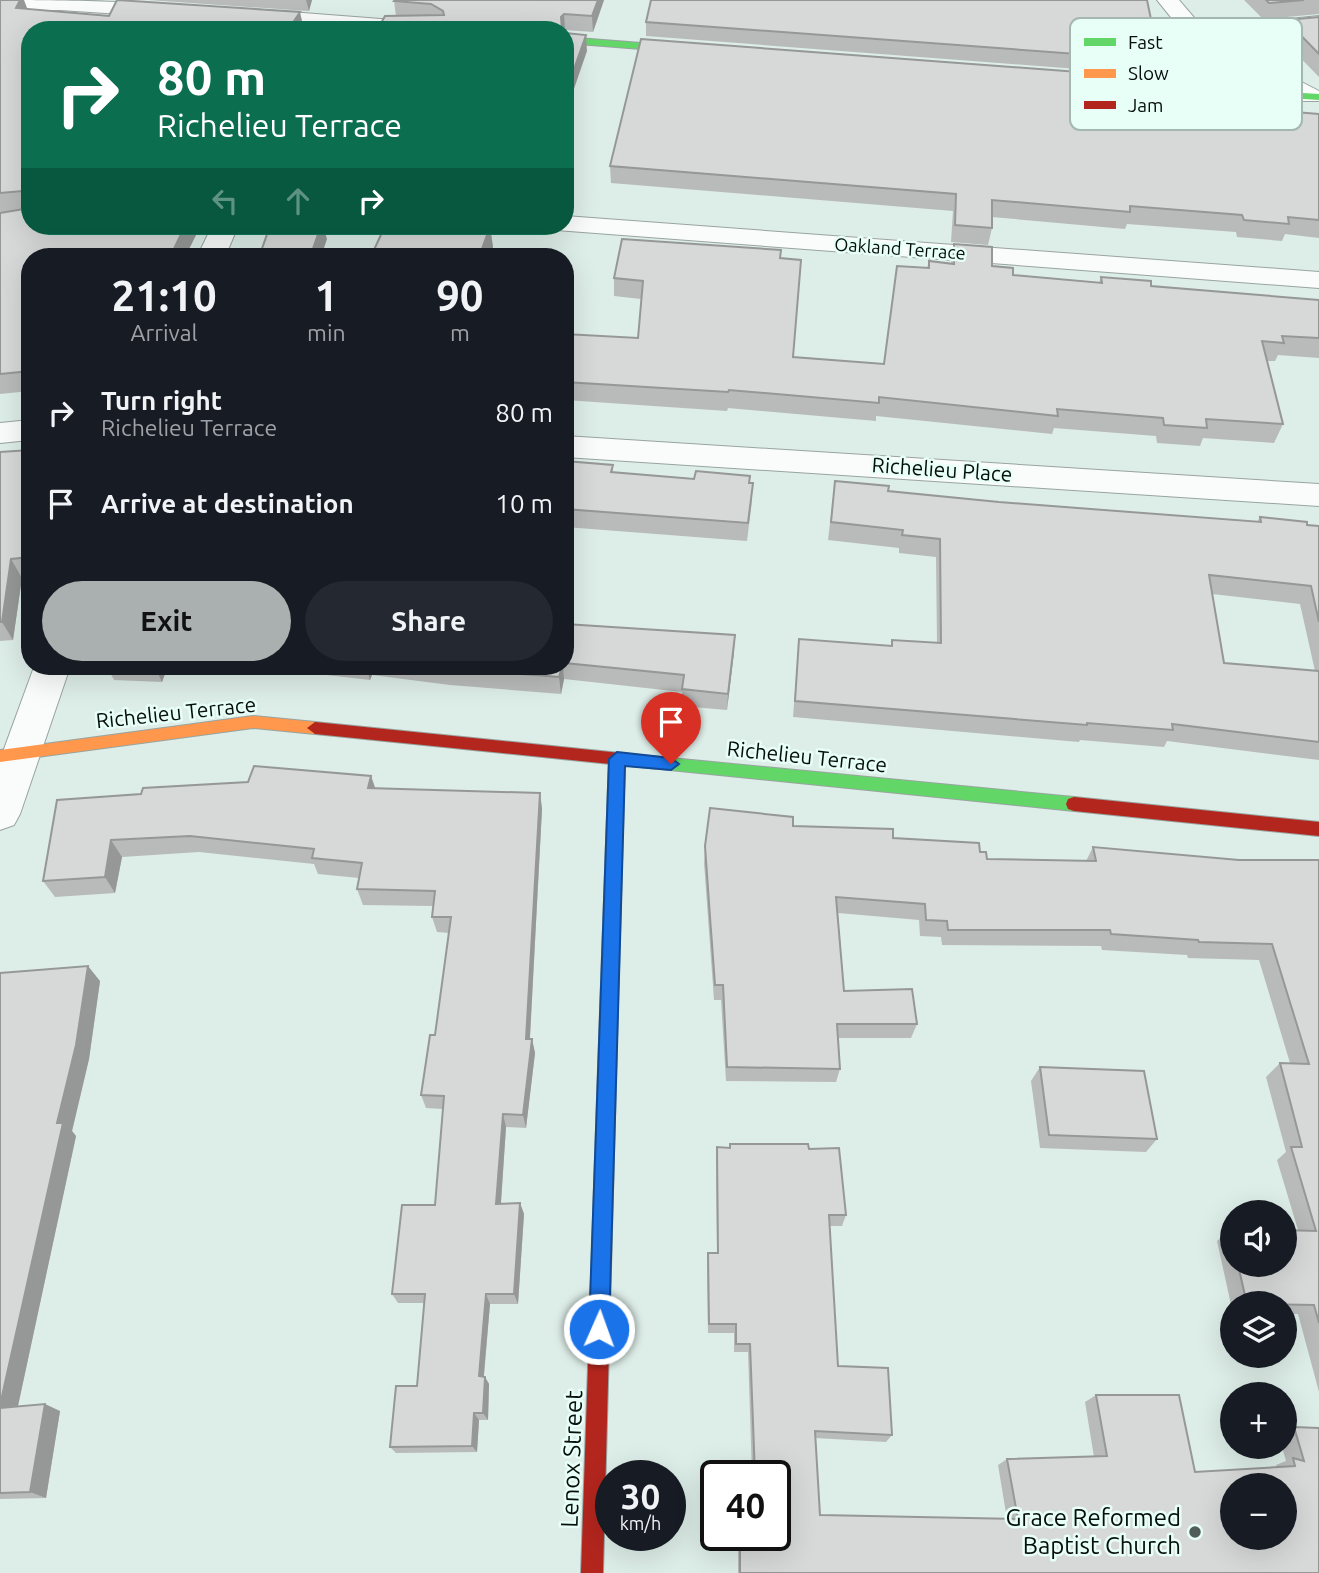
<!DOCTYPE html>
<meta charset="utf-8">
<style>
:root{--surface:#171b24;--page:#242831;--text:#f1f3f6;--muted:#9ea1a6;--accent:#a9b0af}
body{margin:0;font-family:Ubuntu,sans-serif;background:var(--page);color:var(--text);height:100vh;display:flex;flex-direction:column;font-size:26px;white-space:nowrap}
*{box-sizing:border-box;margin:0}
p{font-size:23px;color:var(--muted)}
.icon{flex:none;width:38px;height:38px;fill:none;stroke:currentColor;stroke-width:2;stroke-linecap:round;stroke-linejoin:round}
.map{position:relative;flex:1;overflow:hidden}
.drawer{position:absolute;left:21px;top:248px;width:553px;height:427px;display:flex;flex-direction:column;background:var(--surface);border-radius:28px;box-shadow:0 7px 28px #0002}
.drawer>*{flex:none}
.top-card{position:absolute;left:21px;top:21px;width:553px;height:214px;border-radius:28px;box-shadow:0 7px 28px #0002;background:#0b6e4f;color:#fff;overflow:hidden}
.buttons{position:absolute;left:1220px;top:1200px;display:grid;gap:14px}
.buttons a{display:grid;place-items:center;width:77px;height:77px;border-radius:50%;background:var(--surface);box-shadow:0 7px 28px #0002;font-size:35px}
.speed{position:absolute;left:595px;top:1460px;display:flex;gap:14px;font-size:35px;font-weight:700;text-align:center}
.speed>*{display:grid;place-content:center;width:91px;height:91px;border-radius:50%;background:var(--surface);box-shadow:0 7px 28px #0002;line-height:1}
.speed small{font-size:18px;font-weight:400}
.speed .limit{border:4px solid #111;border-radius:10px;background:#fff;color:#111}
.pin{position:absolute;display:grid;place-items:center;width:60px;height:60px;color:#fff;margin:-72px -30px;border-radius:50% 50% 50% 0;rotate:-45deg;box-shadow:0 0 7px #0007}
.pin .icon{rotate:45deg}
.me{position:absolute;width:77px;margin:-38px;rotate:2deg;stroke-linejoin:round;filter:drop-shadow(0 0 5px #0008)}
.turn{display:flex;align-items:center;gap:24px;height:147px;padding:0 21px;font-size:32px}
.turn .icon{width:91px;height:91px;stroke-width:2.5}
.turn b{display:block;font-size:49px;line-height:60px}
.lanes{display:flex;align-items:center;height:66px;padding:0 21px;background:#0003;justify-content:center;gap:35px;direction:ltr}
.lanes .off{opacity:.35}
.eta{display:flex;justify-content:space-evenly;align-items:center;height:119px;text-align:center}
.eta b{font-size:42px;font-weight:600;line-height:49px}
.button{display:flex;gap:14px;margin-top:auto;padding:14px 21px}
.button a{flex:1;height:80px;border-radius:42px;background:var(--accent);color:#111;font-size:28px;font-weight:600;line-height:80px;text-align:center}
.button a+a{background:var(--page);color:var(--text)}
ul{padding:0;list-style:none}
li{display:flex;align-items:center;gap:21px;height:91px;padding:0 21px}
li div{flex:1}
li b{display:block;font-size:26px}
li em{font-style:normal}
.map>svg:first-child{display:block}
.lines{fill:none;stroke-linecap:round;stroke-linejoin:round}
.street-casing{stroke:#98a4a0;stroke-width:2}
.fast-casing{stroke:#98a4a0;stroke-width:2}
.slow-casing{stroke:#98a4a0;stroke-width:2}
.jam-casing{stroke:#98a4a0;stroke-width:2}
.street{fill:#fafcfb;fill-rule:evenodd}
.fast{fill:#63d668;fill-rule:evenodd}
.slow{fill:#ff974d;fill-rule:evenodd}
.jam{fill:#b3261e;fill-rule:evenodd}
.wall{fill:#b9bbbb;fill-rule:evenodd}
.shaded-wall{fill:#969898}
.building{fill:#d7d9d9;stroke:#969898;stroke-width:2;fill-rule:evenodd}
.route{fill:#1a73e8;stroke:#114b97;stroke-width:2}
.poi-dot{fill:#515d59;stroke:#e8fff7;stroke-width:2.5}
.labels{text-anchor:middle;stroke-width:5;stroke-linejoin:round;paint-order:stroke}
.far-street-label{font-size:18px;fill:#060f0c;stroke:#e8fff7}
.street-label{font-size:21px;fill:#060f0c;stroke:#e8fff7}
.near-street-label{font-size:24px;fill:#060f0c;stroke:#e8fff7}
.near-poi-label{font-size:24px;fill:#060f0c;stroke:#e8fff7;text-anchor:end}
.key{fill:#e8fff7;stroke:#a4b7b0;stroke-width:2}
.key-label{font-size:19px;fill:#060f0c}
</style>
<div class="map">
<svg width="1319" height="1573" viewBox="0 0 1319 1573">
<rect width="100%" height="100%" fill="#ddede7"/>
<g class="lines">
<g class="street-casing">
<path id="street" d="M 0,0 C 26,0 167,0 177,10 L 166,17 L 60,10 L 0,11 Z
M 1157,0 L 1179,0 L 1203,28 L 1319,16 L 1319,30 L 1220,40 L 1319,91 L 1319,101 L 1302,101 L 1211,54 C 1212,75 1199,81 1184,94 L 1168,94 L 1164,89 L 1188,66 L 1187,37 Z
M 250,9 L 433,23 L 444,30 L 341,30 L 242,21 L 239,16 Z
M 565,216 L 1319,272 L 1319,288 L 556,230 L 553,226 L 565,226 Z
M 212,226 L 238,226 L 225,257 L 197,257 Z
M 30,420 L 30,440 L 0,443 L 0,423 Z
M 565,436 L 1319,484 L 1319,506 L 565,457 Z
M 34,667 L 70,667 L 20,814 L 14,825 L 0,830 L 0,760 Z"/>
</g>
<g class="fast-casing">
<path id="fast" d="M 565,37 L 692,47 L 697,50 L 692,53 L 565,43 Z
M 1126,82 L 1319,94 L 1319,100 L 1123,87 L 1121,85 Z
M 640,755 L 1074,797 L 1080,799 L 1082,804 L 1080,809 L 1074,811 L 640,767 L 635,765 L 632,761 L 635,757 Z"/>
</g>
<g class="slow-casing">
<path id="slow" d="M 253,716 L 315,722 L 323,728 L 315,734 L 253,728 L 0,762 L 0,750 Z
M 617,753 L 622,755 L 625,759 L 617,1040 L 614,1046 L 608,1048 L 602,1046 L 599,1040 L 609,759 L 612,755 Z"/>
</g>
<g class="jam-casing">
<path id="jam" d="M 315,722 L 640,755 L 645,757 L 648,761 L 645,765 L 640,767 L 315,734 L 307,728 Z
M 1074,797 L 1319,822 L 1319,836 L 1074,811 L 1068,809 L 1066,804 L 1068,799 Z
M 608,1032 L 614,1034 L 617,1040 L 603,1573 L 581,1573 L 599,1040 L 602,1034 Z"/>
</g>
<use href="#street" class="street"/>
<use href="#fast" class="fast"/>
<use href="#slow" class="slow"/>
<use href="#jam" class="jam"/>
</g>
<path class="wall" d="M 0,0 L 27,9 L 109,16 L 300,12 L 30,30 L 30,226 L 198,226 L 199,229 L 185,257 L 30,257 L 30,391 L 0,394 Z
M 148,0 L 312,0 L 309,11 Z
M 604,0 L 593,32 L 565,30 L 377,30 L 396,16 L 394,1 Z
M 1244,0 L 1319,0 L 1319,14 L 1263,19 Z
M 1319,17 L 1319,77 L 1280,37 L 1286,20 Z
M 646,22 L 1152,24 L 1160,34 L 1172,61 L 1168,76 L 646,36 Z
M 1180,101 L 1183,103 L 1319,114 L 1319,238 L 1285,234 L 1282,241 L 1237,237 L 1236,232 L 1127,224 L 1125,229 L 992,217 L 992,228 L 988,245 L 951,242 L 953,211 L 611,183 L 610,166 Z
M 490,227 L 493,247 L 489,257 L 374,257 L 373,252 Z
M 954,244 L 992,266 L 1013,275 L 1099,283 L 1101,277 L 1151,286 L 1319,300 L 1319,358 L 1278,355 L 1275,361 L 1267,361 L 1283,424 L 1274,443 L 1203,438 L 1200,446 L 1157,443 L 1156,436 L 1054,428 L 1052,434 L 876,416 L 876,421 L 728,408 L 727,411 L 565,400 L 565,334 L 638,338 L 641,299 L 614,296 L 614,278 L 781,258 L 793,357 L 884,364 L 897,266 L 927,268 L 929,261 L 951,263 Z
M 30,450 L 30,577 L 22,578 L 13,640 L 0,641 L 0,452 Z
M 565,461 L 613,465 L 613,472 L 750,483 L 752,501 L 747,541 L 565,527 Z
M 835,481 L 888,491 L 999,502 L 1257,522 L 1260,517 L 1319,526 L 1319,760 L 1167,741 L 1164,747 L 1080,740 L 1079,742 L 793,717 L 799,639 L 891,646 L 892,640 L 937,643 L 936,557 L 899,553 L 899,548 L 828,540 ZM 1212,594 L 1300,604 L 1315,671 L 1224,663 Z
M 565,624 L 734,652 L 727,710 L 681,706 L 682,692 L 564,679 L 561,694 L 450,685 L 372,675 L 370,680 L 257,667 L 166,671 L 162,682 L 114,680 L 107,667 L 565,667 Z
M 371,776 L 375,789 L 540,793 L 542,809 L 530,1039 L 532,1039 L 535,1053 L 526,1128 L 506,1127 L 501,1204 L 520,1203 L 524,1214 L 518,1304 L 490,1304 L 484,1376 L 489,1384 L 488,1420 L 479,1420 L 477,1452 L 396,1453 L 390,1447 L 417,1386 L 424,1303 L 398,1303 L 392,1294 L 435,1205 L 443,1109 L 426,1108 L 421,1095 L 435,1035 L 449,933 L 437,932 L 432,917 L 433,906 L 363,905 L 357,889 L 359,878 L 318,874 L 314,864 L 199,852 L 122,857 L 115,893 L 55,897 L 43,881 L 141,794 Z
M 793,826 L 893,838 L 980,852 L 987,859 L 1086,861 L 1093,847 L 1239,860 L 1319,860 L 1319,1392 L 1298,1314 L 1284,1314 L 1284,1304 L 1232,1304 L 1232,1309 L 1217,1241 L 1230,1230 L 1232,1230 L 1232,1265 L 1284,1265 L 1298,1230 L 1277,1160 L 1286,1152 L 1266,1077 L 1280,1063 L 1290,1063 L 1259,960 L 1188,958 L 1187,955 L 1102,950 L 1101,946 L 942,945 L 941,937 L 920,936 L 919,920 L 838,913 L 844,991 L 917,1024 L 911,1038 L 838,1038 L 840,1069 L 836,1082 L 726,1081 L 721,1000 L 714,1000 L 704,863 L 705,846 Z
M 0,973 L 100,981 L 89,1059 L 72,1131 L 76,1136 L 18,1406 L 60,1411 L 46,1498 L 0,1499 Z
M 1040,1067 L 1157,1139 L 1146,1152 L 1040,1148 L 1031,1081 Z
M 717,1147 L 809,1149 L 846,1215 L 842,1226 L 829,1226 L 838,1366 L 892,1435 L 886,1442 L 815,1438 L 820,1515 L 1007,1519 L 998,1465 L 1007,1459 L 1094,1457 L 1085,1402 L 1096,1395 L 1195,1472 L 1277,1467 L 1276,1465 L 1286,1461 L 1282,1447 L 1284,1447 L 1284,1431 L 1294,1427 L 1319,1428 L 1319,1573 L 738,1573 L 738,1535 L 775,1535 L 775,1475 L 752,1475 L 748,1352 L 734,1352 L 734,1333 L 708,1333 L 707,1263 L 708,1253 L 717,1253 L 716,1160 Z"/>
<path class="shaded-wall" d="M 20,0 L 24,0 L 29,13 L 16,8 Z
M 306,0 L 312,0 L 309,11 Z
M 598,0 L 604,0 L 593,32 L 592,16 Z
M 300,12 L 304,30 L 288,30 Z
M 564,14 L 565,30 L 562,30 L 561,17 Z
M 586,35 L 587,51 L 565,115 L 565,95 Z
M 185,226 L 198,226 L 199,229 L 185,257 L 170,257 Z
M 321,226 L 323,226 L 327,239 L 321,257 L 310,257 Z
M 490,227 L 493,247 L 489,257 L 479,257 Z
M 11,559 L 22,578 L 13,640 L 2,622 Z
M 735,635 L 734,652 L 727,710 L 728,694 Z
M 155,667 L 164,667 L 166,671 L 162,682 Z
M 366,667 L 370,667 L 372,675 L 370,680 Z
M 562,667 L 563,667 L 564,679 L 561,694 L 559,677 Z
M 371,776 L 377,793 L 368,788 Z
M 540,793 L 542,809 L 529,1053 L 526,1039 Z
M 111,840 L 122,857 L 115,893 L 105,877 Z
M 88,966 L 100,981 L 89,1059 L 72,1131 L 76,1136 L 16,1415 L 0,1408 L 0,1405 Z
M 532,1039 L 535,1053 L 526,1128 L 523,1115 Z
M 503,1114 L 506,1127 L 500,1215 L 496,1204 Z
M 520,1203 L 524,1214 L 518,1304 L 514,1294 Z
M 486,1294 L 490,1304 L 483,1384 L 479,1376 Z
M 485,1377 L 489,1384 L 488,1420 L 483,1413 Z
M 45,1404 L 60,1411 L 46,1498 L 30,1492 Z
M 474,1413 L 479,1420 L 477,1452 L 472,1446 Z"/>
<path class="building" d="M 0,0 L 20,0 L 16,8 L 109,16 L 117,0 L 300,12 L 288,30 L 30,30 L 30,206 L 25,205 L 22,191 L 0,193 Z
M 395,0 L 598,0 L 592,16 L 564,14 L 561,17 L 562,30 L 377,30 L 385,16 L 444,15 L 443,11 L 431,4 L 394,1 Z
M 651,0 L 1147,0 L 1152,24 L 1158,24 L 1160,34 L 1168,34 L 1172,61 L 646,22 Z
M 1266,0 L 1304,0 L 1269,3 Z
M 1319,17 L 1319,54 L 1286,20 Z
M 565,33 L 586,35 L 565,95 Z
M 641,39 L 1171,79 L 1176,80 L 1180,101 L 1183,103 L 1319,114 L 1319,220 L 1288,217 L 1289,224 L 1244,220 L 1242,215 L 1130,206 L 1130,212 L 992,200 L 992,228 L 955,225 L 956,194 L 610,166 Z
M 30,208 L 30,226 L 185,226 L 170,257 L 30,257 L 30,371 L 0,374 L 0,213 Z
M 270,226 L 321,226 L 310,257 L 259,257 Z
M 385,226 L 474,226 L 490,227 L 479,257 L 424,257 L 373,252 Z
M 622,239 L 781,250 L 780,258 L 801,260 L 793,357 L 884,364 L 897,266 L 929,268 L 929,261 L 954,264 L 954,244 L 992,247 L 992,266 L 1013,268 L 1013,275 L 1102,283 L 1101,277 L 1151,281 L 1151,286 L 1319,300 L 1319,338 L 1282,336 L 1284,343 L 1262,341 L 1283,424 L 1206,419 L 1207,428 L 1164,425 L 1163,418 L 1057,409 L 1058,416 L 879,397 L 879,403 L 729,390 L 728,392 L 565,382 L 565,334 L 638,338 L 643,281 L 614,278 Z
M 30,450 L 30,557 L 11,559 L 2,622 L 0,622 L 0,452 Z
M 565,461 L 613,465 L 611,472 L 694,479 L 696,471 L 750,476 L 749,483 L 753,483 L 748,523 L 565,509 Z
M 835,481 L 889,486 L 888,491 L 999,502 L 1261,522 L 1260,517 L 1307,522 L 1307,525 L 1319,526 L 1319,622 L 1311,586 L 1209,575 L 1224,663 L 1319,671 L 1319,742 L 1172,724 L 1173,730 L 1087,723 L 1087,725 L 795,701 L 799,639 L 892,646 L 892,640 L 941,643 L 940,539 L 902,535 L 903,530 L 831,522 Z
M 565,624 L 735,635 L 728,694 L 682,689 L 684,675 L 565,663 Z
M 433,667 L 562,667 L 559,677 Z
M 254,766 L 371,776 L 368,788 L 540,793 L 526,1039 L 532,1039 L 523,1115 L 503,1114 L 496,1204 L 520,1203 L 514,1294 L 486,1294 L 479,1376 L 485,1377 L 483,1413 L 474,1413 L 472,1446 L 390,1447 L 396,1386 L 417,1386 L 425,1294 L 392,1294 L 402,1205 L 435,1205 L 444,1096 L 421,1095 L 430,1035 L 435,1035 L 451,917 L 432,917 L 435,891 L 357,889 L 362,863 L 312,858 L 314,849 L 190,836 L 111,840 L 105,877 L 43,881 L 57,800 L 141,794 L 143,788 L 248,782 Z
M 710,808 L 793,817 L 793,826 L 893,829 L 893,838 L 979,843 L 980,852 L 986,852 L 987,859 L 1096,861 L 1093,847 L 1239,860 L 1319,860 L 1319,1323 L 1314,1305 L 1247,1304 L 1238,1265 L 1284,1265 L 1284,1230 L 1316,1231 L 1291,1147 L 1302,1147 L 1280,1063 L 1309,1064 L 1272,944 L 1199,942 L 1198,940 L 1111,934 L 1110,930 L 948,930 L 947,921 L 926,920 L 925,904 L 836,897 L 844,991 L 912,989 L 917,1024 L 837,1024 L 840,1069 L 727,1067 L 723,985 L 715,985 L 710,917 L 705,846 Z
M 88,966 L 76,1045 L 57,1123 L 63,1123 L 0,1405 L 0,973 Z
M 1040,1067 L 1144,1071 L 1157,1139 L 1049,1135 Z
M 730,1144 L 808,1144 L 809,1149 L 839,1148 L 846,1215 L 829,1215 L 838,1366 L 888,1368 L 892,1435 L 815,1431 L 820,1515 L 1018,1519 L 1007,1459 L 1107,1456 L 1096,1395 L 1179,1395 L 1195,1472 L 1295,1466 L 1293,1458 L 1304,1461 L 1294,1427 L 1319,1428 L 1319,1573 L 740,1573 L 740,1535 L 775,1535 L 775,1475 L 755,1475 L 750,1344 L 736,1344 L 736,1324 L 709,1324 L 708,1253 L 718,1253 L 717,1147 L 730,1148 ZM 1232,1486 L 1284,1486 L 1284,1538 L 1232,1538 Z
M 45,1404 L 30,1492 L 0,1493 L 0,1408 Z"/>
<path class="route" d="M 617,752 L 671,758 L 679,764 L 671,770 L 625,766 L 609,1329 L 606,1336 L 599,1339 L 592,1336 L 589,1329 L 609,759 Z"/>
<circle class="poi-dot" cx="1195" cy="1532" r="7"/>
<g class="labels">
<g class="far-street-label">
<text transform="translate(900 249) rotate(4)" y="6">Oakland Terrace</text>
</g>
<g class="street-label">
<text transform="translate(942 470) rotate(4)" y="7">Richelieu Place</text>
<text transform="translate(176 713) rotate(-6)" y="7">Richelieu Terrace</text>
<text transform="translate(807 757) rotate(6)" y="7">Richelieu Terrace</text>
</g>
<g class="near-street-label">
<text transform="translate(572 1459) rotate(-88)" y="8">Lenox Street</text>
</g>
<g class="near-poi-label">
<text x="1181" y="1526">Grace Reformed<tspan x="1181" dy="28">Baptist Church</tspan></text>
</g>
</g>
<rect x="1070" y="18" width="232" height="112" rx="10" class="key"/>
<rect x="1084" y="38" width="32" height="8" fill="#63d668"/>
<rect x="1084" y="69" width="32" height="9" fill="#ff974d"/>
<rect x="1084" y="101" width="32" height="8" fill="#b3261e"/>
<g class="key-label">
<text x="1128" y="49">Fast</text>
<text x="1128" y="80">Slow</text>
<text x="1128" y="112">Jam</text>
</g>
</svg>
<div class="buttons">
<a><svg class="icon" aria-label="sound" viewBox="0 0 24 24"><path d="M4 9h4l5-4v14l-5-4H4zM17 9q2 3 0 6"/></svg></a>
<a><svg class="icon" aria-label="layers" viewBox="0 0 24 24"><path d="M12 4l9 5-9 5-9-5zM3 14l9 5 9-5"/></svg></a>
<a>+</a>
<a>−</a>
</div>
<div class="speed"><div>30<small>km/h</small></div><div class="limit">40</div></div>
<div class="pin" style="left:671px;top:764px;background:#d93025"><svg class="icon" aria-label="arrive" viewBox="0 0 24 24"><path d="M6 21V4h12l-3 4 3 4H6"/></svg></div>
<svg class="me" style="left:599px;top:1329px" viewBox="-20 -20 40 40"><circle r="17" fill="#1a73e8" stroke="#fff" stroke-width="3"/><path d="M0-11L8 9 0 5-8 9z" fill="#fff"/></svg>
<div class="top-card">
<div class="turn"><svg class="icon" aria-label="right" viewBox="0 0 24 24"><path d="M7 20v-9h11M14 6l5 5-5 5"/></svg><div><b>80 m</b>Richelieu Terrace</div></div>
<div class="lanes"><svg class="icon off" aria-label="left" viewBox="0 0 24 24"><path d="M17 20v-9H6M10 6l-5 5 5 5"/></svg><svg class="icon off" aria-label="ahead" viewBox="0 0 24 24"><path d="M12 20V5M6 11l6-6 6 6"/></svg><svg class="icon" aria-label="right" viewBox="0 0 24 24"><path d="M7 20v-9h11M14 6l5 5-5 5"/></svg></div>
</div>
<section class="drawer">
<div class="eta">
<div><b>21:10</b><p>Arrival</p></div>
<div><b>1</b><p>min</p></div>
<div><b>90</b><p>m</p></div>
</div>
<ul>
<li><svg class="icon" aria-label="right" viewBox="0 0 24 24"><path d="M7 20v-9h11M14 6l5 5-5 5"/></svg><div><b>Turn right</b><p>Richelieu Terrace</p></div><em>80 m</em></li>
<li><svg class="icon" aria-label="arrive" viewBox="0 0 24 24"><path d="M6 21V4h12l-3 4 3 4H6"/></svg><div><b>Arrive at destination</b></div><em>10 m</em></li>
</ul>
<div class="button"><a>Exit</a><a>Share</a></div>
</section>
</div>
